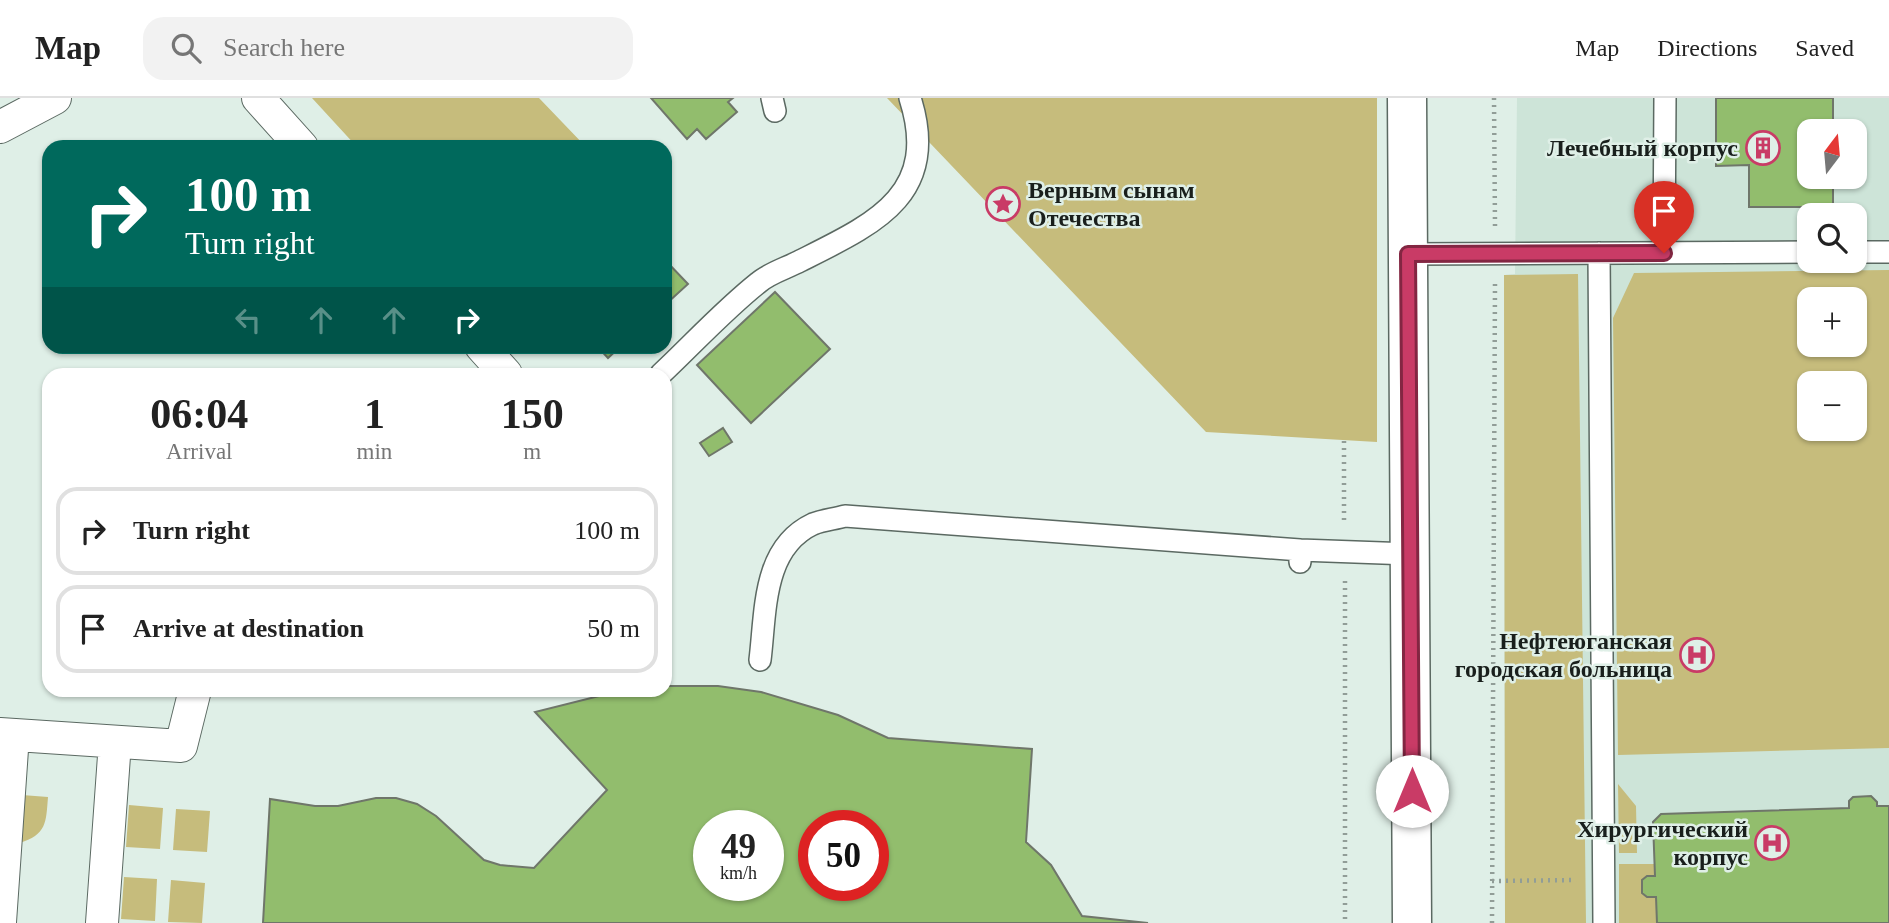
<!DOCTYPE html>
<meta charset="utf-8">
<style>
:root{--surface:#fff;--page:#f2f2f2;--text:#222;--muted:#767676;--line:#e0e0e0}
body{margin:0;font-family:"Times New Roman",serif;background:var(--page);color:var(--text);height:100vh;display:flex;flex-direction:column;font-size:26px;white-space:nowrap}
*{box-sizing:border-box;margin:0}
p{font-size:23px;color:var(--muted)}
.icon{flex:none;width:38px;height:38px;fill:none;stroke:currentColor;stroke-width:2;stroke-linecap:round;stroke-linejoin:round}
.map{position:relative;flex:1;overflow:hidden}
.details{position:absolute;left:42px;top:270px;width:630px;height:329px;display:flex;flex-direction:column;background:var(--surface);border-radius:21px;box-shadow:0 2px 5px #0004}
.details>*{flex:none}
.guide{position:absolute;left:42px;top:42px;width:630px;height:214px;border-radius:21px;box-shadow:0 2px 5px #0004;background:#00695c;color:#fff;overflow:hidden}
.needle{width:46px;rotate:16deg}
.tools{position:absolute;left:1797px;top:21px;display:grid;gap:14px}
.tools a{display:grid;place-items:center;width:70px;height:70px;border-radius:14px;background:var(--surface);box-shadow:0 2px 5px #0004;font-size:35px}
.speed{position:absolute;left:693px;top:712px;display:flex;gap:14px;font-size:35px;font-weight:700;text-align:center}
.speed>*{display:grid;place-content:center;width:91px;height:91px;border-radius:50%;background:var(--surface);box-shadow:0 2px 5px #0004;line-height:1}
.speed small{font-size:18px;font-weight:400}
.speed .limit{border:10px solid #d22;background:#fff;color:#111}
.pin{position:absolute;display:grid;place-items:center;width:60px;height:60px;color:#fff;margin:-72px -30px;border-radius:50% 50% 50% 0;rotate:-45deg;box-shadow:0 0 7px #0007}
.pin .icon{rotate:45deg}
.me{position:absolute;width:77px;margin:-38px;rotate:0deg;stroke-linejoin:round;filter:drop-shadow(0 0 5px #0008)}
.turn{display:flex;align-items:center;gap:24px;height:147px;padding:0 28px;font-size:32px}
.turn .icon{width:91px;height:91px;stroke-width:2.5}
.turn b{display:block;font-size:49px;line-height:60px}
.lanes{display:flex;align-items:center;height:66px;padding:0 28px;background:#0003;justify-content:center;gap:35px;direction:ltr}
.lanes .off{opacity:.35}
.eta{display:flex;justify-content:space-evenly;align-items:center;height:119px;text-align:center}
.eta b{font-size:42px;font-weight:700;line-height:49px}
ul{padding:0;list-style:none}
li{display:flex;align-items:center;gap:21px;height:88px;margin:0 14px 10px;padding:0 14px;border:4px solid var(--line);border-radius:21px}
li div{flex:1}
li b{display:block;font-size:26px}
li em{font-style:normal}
header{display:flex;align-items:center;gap:42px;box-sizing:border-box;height:98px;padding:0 35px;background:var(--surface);border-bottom:2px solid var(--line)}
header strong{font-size:33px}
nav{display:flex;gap:38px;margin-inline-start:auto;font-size:24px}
.search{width:490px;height:63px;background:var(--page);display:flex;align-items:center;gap:18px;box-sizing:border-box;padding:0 24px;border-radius:21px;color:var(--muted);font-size:26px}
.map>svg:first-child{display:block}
.built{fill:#cde4d8;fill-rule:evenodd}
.green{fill:#c6bc7c;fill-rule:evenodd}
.building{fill:#92bd6d;stroke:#6f766a;stroke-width:2;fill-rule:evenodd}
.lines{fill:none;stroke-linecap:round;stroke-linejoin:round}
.service-casing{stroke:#5b6962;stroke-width:24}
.pedestrian-casing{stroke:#5b6962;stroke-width:34}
.secondary-casing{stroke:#5b6962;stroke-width:41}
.path{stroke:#919d97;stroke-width:4.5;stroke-dasharray:2 5;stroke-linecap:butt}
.service{stroke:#fff;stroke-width:21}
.pedestrian{stroke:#fff;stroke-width:32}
.secondary{stroke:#fff;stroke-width:38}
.route-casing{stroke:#832642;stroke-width:18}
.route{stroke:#c93b66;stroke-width:12}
.labels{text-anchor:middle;stroke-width:5;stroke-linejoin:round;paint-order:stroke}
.poi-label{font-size:24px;font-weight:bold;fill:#191f1c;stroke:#dfefe7;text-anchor:end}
</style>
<header>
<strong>Map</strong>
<div class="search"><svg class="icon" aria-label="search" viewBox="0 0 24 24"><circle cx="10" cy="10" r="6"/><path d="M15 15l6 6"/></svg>Search here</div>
<nav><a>Map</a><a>Directions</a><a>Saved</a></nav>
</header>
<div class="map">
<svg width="1889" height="825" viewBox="0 0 1889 825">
<rect width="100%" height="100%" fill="#dfefe7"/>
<path class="built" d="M 1517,0 L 1889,0 L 1889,825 L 1505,825 L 1504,177 L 1515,176 ZM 1810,33 L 1855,33 L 1855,79 L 1810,79 ZM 1810,117 L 1855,117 L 1855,163 L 1810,163 ZM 1810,201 L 1855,201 L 1855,247 L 1810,247 ZM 1810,285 L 1855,285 L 1855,331 L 1810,331 Z"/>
<path class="green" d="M 312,0 L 539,0 L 586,49 L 357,49 Z
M 887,0 L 1377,0 L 1377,344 L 1206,334 Z
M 1889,172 L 1889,650 L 1618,657 L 1613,220 L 1634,175 ZM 1810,201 L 1855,201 L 1855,247 L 1810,247 ZM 1810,285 L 1855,285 L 1855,331 L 1810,331 Z
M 1578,176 L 1586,825 L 1505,825 L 1504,177 Z
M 1618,686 L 1636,708 L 1637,755 L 1619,755 Z
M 22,697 L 48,699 C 46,724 47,737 19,745 Z
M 129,707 L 163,710 L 160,751 L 126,749 Z
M 176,711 L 210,713 L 207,754 L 173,752 Z
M 1619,766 L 1655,766 L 1655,778 L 1647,778 L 1642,782 L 1642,795 L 1656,799 L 1657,825 L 1619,825 Z
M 124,779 L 157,781 L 155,823 L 121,821 Z
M 171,782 L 205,785 L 202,825 L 168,824 Z"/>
<path class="building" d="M 651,0 L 733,0 L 728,4 L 737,14 L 706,41 L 697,31 L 687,41 Z
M 1716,0 L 1833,0 L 1833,33 L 1810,33 L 1810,79 L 1833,79 L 1833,109 L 1749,109 L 1749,67 L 1716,68 Z
M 666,163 L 688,186 L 665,207 L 665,164 Z
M 775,194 L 830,251 L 751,325 L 697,267 Z
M 597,248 L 621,248 L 608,260 Z
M 723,330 L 732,344 L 709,358 L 700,345 Z
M 665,588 L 718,588 L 761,594 L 838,617 L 888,640 L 1032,651 L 1026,744 L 1051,767 L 1082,818 L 1148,825 L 263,825 L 270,701 L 315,708 L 338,708 L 376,700 L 396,700 L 417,706 L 436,718 L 484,762 L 500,767 L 534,770 L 607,692 L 535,614 L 619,593 L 665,592 ZM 709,728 L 768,728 L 768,788 L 709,788 ZM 814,728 L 873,728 L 873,788 L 814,788 Z
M 1871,698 L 1877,704 L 1877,708 L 1889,708 L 1889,825 L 1657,825 L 1656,799 L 1647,799 L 1642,795 L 1642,782 L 1647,778 L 1655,778 L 1653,724 L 1661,716 L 1849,710 L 1849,703 L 1853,699 Z"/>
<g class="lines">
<g class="service-casing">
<path id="service" d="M 772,0 L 775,13
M 1855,154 L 1889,154
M 1599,155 L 1604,825
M 1664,155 L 1665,0
M 1408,156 L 1810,154
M 661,276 C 693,246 724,212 758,185 C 769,175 787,170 800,163 C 874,126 941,97 910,0
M 1300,464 L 1300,452 L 1410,456
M 760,562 C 766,514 762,450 813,426 C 823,422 835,421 845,418 L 1300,452"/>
</g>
<g class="pedestrian-casing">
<path id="pedestrian" d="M 258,0 L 302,49
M 0,29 L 55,0
M 481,248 L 506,276
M 0,636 L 181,648 L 195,592
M 0,824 L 13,637
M 102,825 L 115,644"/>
</g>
<g class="secondary-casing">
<path id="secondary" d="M 1407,0 L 1412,825"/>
</g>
<path class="path" d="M 1494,0 L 1495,128
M 1344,343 L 1344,425
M 1345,483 L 1345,825
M 1492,783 L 1576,782
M 1492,825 L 1495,185"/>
<use href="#service" class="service"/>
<use href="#pedestrian" class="pedestrian"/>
<use href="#secondary" class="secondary"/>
</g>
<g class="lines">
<g class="route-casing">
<path id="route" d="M 1412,693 L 1408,156 L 1664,155"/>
</g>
<use href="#route" class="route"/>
</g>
<defs>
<g id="building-ring" transform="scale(1.75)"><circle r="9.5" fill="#dfefe7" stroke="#c93b66" stroke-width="1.5"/><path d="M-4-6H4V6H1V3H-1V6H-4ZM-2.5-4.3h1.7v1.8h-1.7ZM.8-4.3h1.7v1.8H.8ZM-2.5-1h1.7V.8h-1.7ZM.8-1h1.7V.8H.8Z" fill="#c93b66"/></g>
<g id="sight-ring" transform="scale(1.75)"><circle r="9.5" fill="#dfefe7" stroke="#c93b66" stroke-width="1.5"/><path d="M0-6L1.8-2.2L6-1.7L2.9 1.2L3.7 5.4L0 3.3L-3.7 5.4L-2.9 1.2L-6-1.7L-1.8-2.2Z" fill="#c93b66"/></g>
<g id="hospital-ring" transform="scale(1.75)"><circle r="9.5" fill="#dfefe7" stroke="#c93b66" stroke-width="1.5"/><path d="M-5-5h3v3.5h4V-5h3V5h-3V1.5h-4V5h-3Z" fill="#c93b66"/></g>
</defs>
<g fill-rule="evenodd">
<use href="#building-ring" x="1763" y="50"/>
<use href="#sight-ring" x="1003" y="106"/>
<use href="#hospital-ring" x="1697" y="557"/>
<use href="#hospital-ring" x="1772" y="745"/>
</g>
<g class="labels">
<g class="poi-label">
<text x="1738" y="58">Лечебный корпус</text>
<text x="1028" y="100" text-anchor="start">Верным сынам<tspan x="1028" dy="28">Отечества</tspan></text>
<text x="1672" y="551">Нефтеюганская<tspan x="1672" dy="28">городская больница</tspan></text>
<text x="1748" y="739">Хирургический<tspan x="1748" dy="28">корпус</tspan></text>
</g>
</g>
</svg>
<div class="tools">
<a><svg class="needle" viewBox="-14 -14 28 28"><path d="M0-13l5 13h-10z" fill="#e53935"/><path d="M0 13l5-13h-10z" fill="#767676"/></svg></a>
<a><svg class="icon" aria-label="search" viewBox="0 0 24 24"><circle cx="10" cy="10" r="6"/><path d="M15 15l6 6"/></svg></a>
<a>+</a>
<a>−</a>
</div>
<div class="speed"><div>49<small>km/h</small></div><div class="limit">50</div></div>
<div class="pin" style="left:1664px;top:155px;background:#d93025"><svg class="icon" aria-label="arrive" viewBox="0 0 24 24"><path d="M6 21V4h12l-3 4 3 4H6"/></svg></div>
<svg class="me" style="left:1412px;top:693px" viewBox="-20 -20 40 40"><circle r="19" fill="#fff"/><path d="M0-13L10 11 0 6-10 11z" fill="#c93b66"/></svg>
<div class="guide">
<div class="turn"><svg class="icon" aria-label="right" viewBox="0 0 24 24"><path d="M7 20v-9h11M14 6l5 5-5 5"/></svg><div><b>100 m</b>Turn right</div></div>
<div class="lanes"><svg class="icon off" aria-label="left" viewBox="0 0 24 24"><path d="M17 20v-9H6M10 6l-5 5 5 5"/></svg><svg class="icon off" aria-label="ahead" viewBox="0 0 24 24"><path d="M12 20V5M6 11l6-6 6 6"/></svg><svg class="icon off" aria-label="ahead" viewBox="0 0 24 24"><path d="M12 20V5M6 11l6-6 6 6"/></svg><svg class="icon" aria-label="right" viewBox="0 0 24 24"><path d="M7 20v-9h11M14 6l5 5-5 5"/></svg></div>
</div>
<section class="details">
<div class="eta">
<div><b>06:04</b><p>Arrival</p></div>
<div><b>1</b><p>min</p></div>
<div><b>150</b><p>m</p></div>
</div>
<ul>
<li><svg class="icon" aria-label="right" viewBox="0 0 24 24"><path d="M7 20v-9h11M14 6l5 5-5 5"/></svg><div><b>Turn right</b></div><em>100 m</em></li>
<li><svg class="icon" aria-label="arrive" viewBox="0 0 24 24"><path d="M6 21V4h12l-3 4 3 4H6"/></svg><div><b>Arrive at destination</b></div><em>50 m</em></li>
</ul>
</section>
</div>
